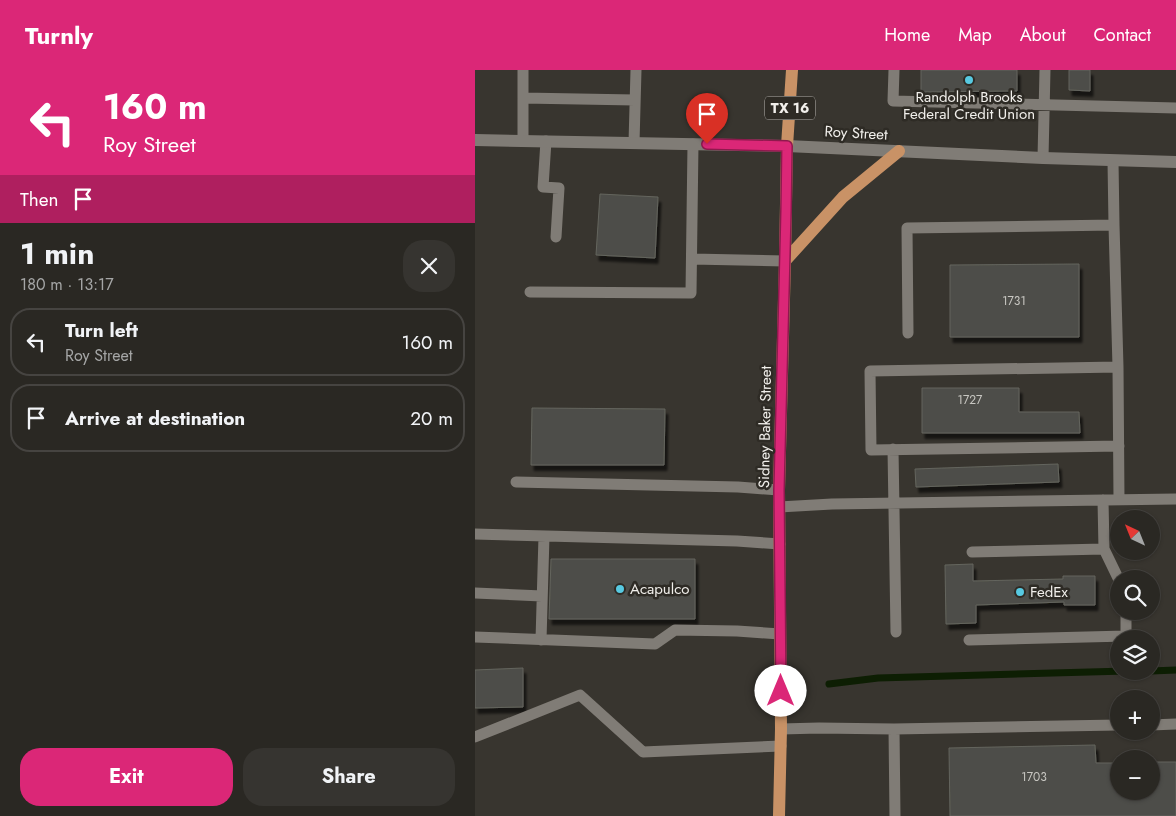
<!DOCTYPE html>
<meta charset="utf-8">
<style>
:root{--surface:#2a2823;--page:#363430;--text:#f1f3f6;--muted:#a5a6a6;--line:#464441;--accent:#db2777}
body{margin:0;font-family:Jost,sans-serif;background:var(--page);color:var(--text);height:100vh;display:flex;flex-direction:column;font-size:19px;white-space:nowrap}
*{box-sizing:border-box;margin:0}
p{font-size:16px;color:var(--muted)}
.icon{flex:none;width:28px;height:28px;fill:none;stroke:currentColor;stroke-width:2;stroke-linecap:round;stroke-linejoin:round}
.map{position:relative;flex:1;overflow:hidden}
.side{display:flex;flex-direction:column;background:var(--surface);width:475px}
.side>*{flex:none}
.guide{background:#db2777;color:#fff;overflow:hidden}
.needle{width:32px;rotate:317deg}
.controls{position:absolute;left:635px;top:440px;display:grid;gap:10px}
.controls a{display:grid;place-items:center;width:50px;height:50px;border-radius:50%;background:var(--surface);box-shadow:0 1px 4px #0004,0 0 0 1px var(--line);font-size:25px}
.pin{position:absolute;display:grid;place-items:center;width:42px;height:42px;color:#fff;margin:-51px -21px;border-radius:50% 50% 50% 0;rotate:-45deg;box-shadow:0 0 5px #0007}
.pin .icon{rotate:45deg}
.me{position:absolute;width:55px;margin:-28px;rotate:0deg;stroke-linejoin:round;filter:drop-shadow(0 0 4px #0008)}
.turn{display:flex;align-items:center;gap:18px;height:105px;padding:0 20px;font-size:22px}
.turn .icon{width:65px;height:65px;stroke-width:2.5}
.turn b{display:block;font-size:35px;line-height:42px}
.then{display:flex;align-items:center;height:48px;padding:0 20px;background:#0003;gap:10px;font-size:19px}
.round{display:grid;place-items:center;flex:none;width:52px;height:52px;border-radius:20px;background:var(--page)}
.summary{display:flex;align-items:center;justify-content:space-between;height:85px;padding:0 20px}
h1{font-size:30px;font-weight:700;line-height:38px}
.action{display:flex;gap:10px;margin-top:auto;padding:10px 20px}
.action a{flex:1;height:58px;border-radius:20px;background:var(--accent);color:#fff;font-size:20px;font-weight:700;line-height:58px;text-align:center}
.action a+a{background:var(--page);color:var(--text)}
ul{padding:0;list-style:none}
li{display:flex;align-items:center;gap:15px;height:68px;margin:0 10px 8px;padding:0 10px;border:2px solid var(--line);border-radius:20px}
li div{flex:1}
li b{display:block;font-size:19px}
li em{font-style:normal}
header{display:flex;align-items:center;gap:30px;box-sizing:border-box;height:70px;padding:0 25px;background:var(--accent);color:#fff}
header strong{font-size:24px}
nav{display:flex;gap:28px;margin-inline-start:auto;font-size:18px}
main{display:flex;flex:1;min-height:0}
.map>svg:first-child{display:block}
.lines{fill:none;stroke-linecap:round;stroke-linejoin:round}
.stream{stroke:#0d1e03;stroke-width:7}
.building{fill:#4e4e48;stroke:#64655e;filter:url(#shadow)}
.lane{stroke:#807c76;stroke-width:11}
.street{stroke:#807c76;stroke-width:12}
.primary{stroke:#c99266;stroke-width:12}
.route-casing{stroke:#8e194d;stroke-width:12}
.route{stroke:#db2777;stroke-width:9}
.poi-dot{fill:#57c9e1;stroke:#2e2b25;stroke-width:2}
.labels{text-anchor:middle;stroke-width:5;stroke-linejoin:round;paint-order:stroke}
.number-label{font-size:12px;fill:#c8c7c2}
.shield{fill:#2e2b25;stroke:#b6b4b0;stroke-width:1}
.shield-label{font-size:14px;font-weight:bold;fill:#f1efeb}
.poi-label{font-size:15px;fill:#f1efeb;stroke:#2e2b25;text-anchor:start}
.street-label{font-size:15px;fill:#f1efeb;stroke:#2e2b25}
</style>
<header>
<strong>Turnly</strong>
<nav><a>Home</a><a>Map</a><a>About</a><a>Contact</a></nav>
</header>
<main>
<section class="side">
<div class="guide">
<div class="turn"><svg class="icon" aria-label="left" viewBox="0 0 24 24"><path d="M17 20v-9H6M10 6l-5 5 5 5"/></svg><div><b>160 m</b>Roy Street</div></div>
<div class="then">Then<svg class="icon" aria-label="arrive" viewBox="0 0 24 24"><path d="M6 21V4h12l-3 4 3 4H6"/></svg></div>
</div>
<div class="summary"><div><h1>1 min</h1><p>180 m · 13:17</p></div><a class="round"><svg class="icon" aria-label="close" viewBox="0 0 24 24"><path d="M6 6l12 12M18 6L6 18"/></svg></a></div>
<ul>
<li><svg class="icon" aria-label="left" viewBox="0 0 24 24"><path d="M17 20v-9H6M10 6l-5 5 5 5"/></svg><div><b>Turn left</b><p>Roy Street</p></div><em>160 m</em></li>
<li><svg class="icon" aria-label="arrive" viewBox="0 0 24 24"><path d="M6 21V4h12l-3 4 3 4H6"/></svg><div><b>Arrive at destination</b></div><em>20 m</em></li>
</ul>
<div class="action"><a>Exit</a><a>Share</a></div>
</section>
<div class="map">
<svg width="701" height="746" viewBox="0 0 701 746">
<defs>
<filter id="shadow"><feDropShadow dx="3" dy="5.5" stdDeviation="1" flood-color="#0009"/></filter>
</defs>
<rect width="100%" height="100%" fill="#38352f"/>
<g class="lines">
<path class="stream" d="M 676,601 L 701,600
M 354,614 L 403,608 L 651,601"/>
</g>
<path class="building" d="M 446,0 L 542,0 L 542,21 L 446,22 Z
M 594,0 L 615,0 L 615,21 L 594,20 Z
M 125,124 L 183,127 L 180,188 L 121,185 Z
M 604,194 L 604,267 L 475,267 L 475,195 Z
M 447,318 L 544,318 L 544,342 L 604,342 L 605,363 L 447,363 Z
M 57,338 L 190,339 L 189,395 L 56,395 Z
M 583,394 L 584,412 L 441,417 L 440,399 Z
M 76,489 L 220,489 L 220,549 L 74,549 Z
M 498,494 L 498,511 L 588,509 L 588,506 L 620,506 L 620,535 L 589,535 L 589,532 L 501,535 L 501,553 L 471,554 L 470,495 Z
M 48,598 L 48,637 L 0,638 L 0,600 Z
M 620,675 L 621,693 L 644,693 L 644,721 L 676,721 L 676,692 L 701,692 L 701,746 L 475,746 L 474,678 Z"/>
<g class="lines">
<path class="lane" d="M 48,0 L 48,71
M 419,0 L 418,31 L 701,38
M 48,28 L 160,30
M 71,71 L 68,117 L 84,118 L 81,167
M 159,73 L 161,0
M 568,88 L 570,0
M 638,91 L 639,155
M 217,189 L 310,191
M 55,222 L 216,223 L 218,74
M 433,263 L 432,158 L 639,155 L 643,297 L 644,430
M 643,297 L 395,301 L 396,380 L 644,376
M 418,379 L 421,562
M 41,412 L 263,417 L 304,420
M 628,430 L 629,479 L 644,510
M 304,437 L 357,434 L 701,429
M 0,464 L 262,471 L 305,474
M 497,482 L 629,479
M 0,523 L 67,526
M 0,567 L 180,574 L 200,560 L 262,561 L 305,564
M 66,570 L 69,466
M 494,570 L 651,566 L 651,541
M 676,655 L 701,654
M 306,659 L 344,658 L 419,659
M 0,667 L 105,625 L 168,682 L 306,676
M 420,746 L 419,659 L 644,655"/>
<path class="street" d="M 0,70 L 312,76 L 568,88 L 701,92"/>
<path class="primary" d="M 310,191 L 368,127 L 424,81
M 304,746 L 306,659 L 304,420 L 310,191 L 312,76 L 317,0"/>
</g>
<g class="lines">
<g class="route-casing">
<path id="route" d="M 232,74 L 312,76 L 311,142 L 304,420 L 306,621"/>
</g>
<use href="#route" class="route"/>
</g>
<g class="poi-dot">
<circle cx="494" cy="10" r="5"/>
<circle cx="145" cy="519" r="5"/>
<circle cx="545" cy="522" r="5"/>
</g>
<g class="labels">
<g class="number-label">
<text x="539" y="235">1731</text>
<text x="495" y="334">1727</text>
<text x="559" y="711">1703</text>
</g>
<rect class="shield" x="290" y="26.5" width="50" height="23" rx="4"/>
<g class="shield-label">
<text x="315" y="43">TX 16</text>
</g>
<g class="poi-label">
<text x="494" y="32" text-anchor="middle">Randolph Brooks<tspan x="494" dy="17">Federal Credit Union</tspan></text>
<text x="155" y="524">Acapulco</text>
<text x="555" y="527">FedEx</text>
</g>
<g class="street-label">
<text transform="translate(381 63) rotate(3)" y="5">Roy Street</text>
<text transform="translate(290 357) rotate(-89)" y="5">Sidney Baker Street</text>
</g>
</g>
</svg>
<div class="controls">
<a><svg class="needle" viewBox="-14 -14 28 28"><path d="M0-13l5 13h-10z" fill="#e53935"/><path d="M0 13l5-13h-10z" fill="#a5a6a6"/></svg></a>
<a><svg class="icon" aria-label="search" viewBox="0 0 24 24"><circle cx="10" cy="10" r="6"/><path d="M15 15l6 6"/></svg></a>
<a><svg class="icon" aria-label="layers" viewBox="0 0 24 24"><path d="M12 4l9 5-9 5-9-5zM3 14l9 5 9-5"/></svg></a>
<a>+</a>
<a>−</a>
</div>
<div class="pin" style="left:232px;top:74px;background:#d93025"><svg class="icon" aria-label="arrive" viewBox="0 0 24 24"><path d="M6 21V4h12l-3 4 3 4H6"/></svg></div>
<svg class="me" style="left:306px;top:621px" viewBox="-20 -20 40 40"><circle r="19" fill="#fff"/><path d="M0-13L10 11 0 6-10 11z" fill="#db2777"/></svg>
</div>
</main>
